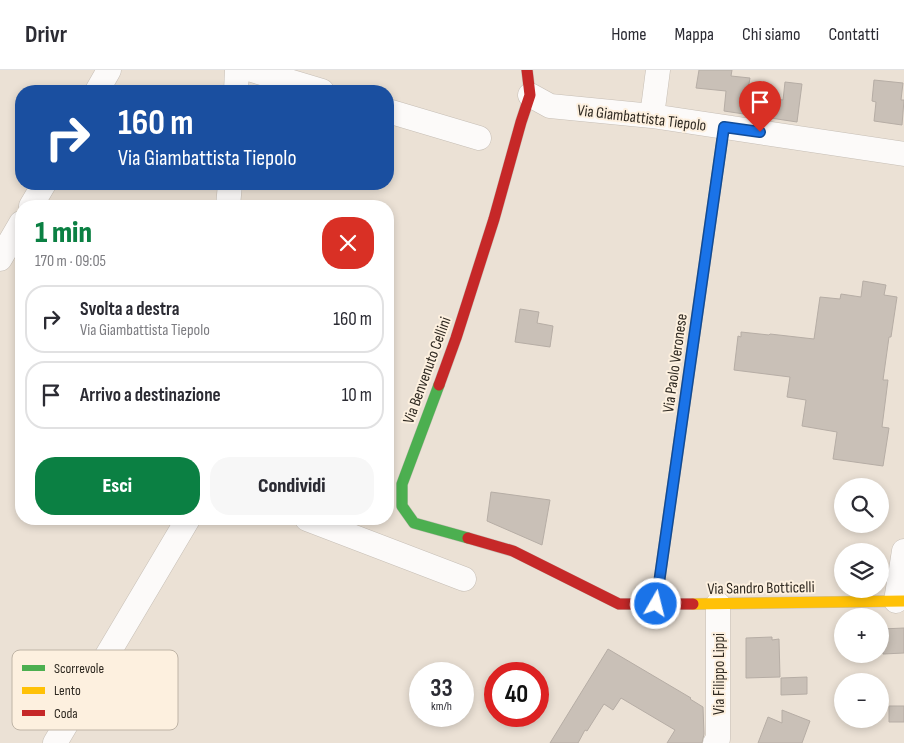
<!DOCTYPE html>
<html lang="it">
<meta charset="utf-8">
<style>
:root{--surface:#fff;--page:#f7f7f7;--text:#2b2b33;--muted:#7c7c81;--line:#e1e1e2;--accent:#0b8043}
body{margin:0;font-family:"Sofia Sans Condensed",sans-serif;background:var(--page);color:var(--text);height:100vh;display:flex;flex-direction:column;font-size:19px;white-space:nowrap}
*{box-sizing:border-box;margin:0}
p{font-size:16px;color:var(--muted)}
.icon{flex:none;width:28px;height:28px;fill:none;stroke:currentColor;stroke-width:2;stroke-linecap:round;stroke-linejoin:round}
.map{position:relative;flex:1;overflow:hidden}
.details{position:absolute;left:15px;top:130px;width:379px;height:325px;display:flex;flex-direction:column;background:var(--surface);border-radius:20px;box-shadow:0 2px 8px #0003}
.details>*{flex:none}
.hud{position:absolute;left:15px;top:15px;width:379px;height:105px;border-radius:20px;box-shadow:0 2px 8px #0003;background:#1a4fa0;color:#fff;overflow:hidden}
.controls{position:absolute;left:834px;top:408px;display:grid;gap:10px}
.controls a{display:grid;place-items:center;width:55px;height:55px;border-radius:50%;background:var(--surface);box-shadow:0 2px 8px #0003;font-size:25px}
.speed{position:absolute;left:409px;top:592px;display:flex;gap:10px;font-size:25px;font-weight:700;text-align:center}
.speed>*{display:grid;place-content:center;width:65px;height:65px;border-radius:50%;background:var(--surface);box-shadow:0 2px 8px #0003;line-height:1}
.speed small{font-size:12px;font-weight:400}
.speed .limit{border:8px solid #d22;background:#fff;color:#111}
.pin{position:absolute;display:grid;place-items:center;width:42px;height:42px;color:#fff;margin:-51px -21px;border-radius:50% 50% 50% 0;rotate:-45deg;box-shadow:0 0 5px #0007}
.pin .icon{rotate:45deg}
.me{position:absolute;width:55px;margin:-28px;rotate:8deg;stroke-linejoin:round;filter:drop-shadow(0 0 4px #0008)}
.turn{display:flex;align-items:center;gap:18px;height:105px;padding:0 20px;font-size:22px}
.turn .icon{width:65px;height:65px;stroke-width:2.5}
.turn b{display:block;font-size:35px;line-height:42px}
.round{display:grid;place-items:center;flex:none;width:52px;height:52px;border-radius:20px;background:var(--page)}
.head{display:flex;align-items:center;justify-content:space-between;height:85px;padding:0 20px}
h1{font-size:30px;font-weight:800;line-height:38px;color:var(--accent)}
.action{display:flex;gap:10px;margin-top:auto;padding:10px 20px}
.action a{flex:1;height:58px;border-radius:20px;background:var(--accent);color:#fff;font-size:20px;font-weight:800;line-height:58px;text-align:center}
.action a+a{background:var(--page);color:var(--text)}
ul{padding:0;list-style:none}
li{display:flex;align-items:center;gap:15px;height:68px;margin:0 10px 8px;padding:0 10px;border:2px solid var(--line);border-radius:20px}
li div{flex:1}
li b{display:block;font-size:19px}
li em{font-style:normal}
header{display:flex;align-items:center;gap:30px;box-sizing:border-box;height:70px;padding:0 25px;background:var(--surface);border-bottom:1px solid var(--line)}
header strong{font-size:24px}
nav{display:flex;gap:28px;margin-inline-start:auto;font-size:18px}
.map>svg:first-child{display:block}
.building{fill:#c9c0b7;stroke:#b6ada5}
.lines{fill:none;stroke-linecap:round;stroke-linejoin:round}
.street-casing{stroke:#c6beb5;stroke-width:25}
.fast-casing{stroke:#c6beb5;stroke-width:12}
.slow-casing{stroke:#c6beb5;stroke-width:12}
.jam-casing{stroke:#c6beb5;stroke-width:12}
.street{stroke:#fcfaf9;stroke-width:24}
.fast{stroke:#4caf50;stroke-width:11}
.slow{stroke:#ffc107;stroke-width:11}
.jam{stroke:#c62828;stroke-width:11}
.route-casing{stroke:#114b97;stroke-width:12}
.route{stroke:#1a73e8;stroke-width:9}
.labels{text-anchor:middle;stroke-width:4;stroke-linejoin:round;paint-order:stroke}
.street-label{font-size:16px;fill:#2f2921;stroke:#fdf0df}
.key{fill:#fdf0df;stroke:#bfb4a6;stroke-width:1}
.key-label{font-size:14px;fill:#2f2921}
</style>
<header>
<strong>Drivr</strong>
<nav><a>Home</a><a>Mappa</a><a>Chi siamo</a><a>Contatti</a></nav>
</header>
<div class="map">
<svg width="904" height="673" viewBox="0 0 904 673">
<rect width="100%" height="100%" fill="#ebe1d5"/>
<path class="building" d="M 699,0 L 732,0 L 731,6 L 750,8 L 747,25 L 783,30 L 785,12 L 802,14 L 797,52 L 724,41 L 726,21 L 696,18 Z
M 874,10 L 903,13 L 901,30 L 904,30 L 902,55 L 874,51 L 876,32 L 872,31 Z
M 863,211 L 886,215 L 884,225 L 897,227 L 891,267 L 889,267 L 883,310 L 888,310 L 882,357 L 889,358 L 883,396 L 833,389 L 837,362 L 802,356 L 806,330 L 787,327 L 790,307 L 734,300 L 738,266 L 741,267 L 741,262 L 769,265 L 770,264 L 814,269 L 820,227 L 840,229 L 841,224 L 861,227 Z
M 520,239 L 539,242 L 537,253 L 553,256 L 550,277 L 515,272 Z
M 491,422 L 550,430 L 542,475 L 487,451 Z
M 904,558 L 904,583 L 883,584 L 882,559 Z
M 772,567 L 772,570 L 779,569 L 780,607 L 746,608 L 746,568 Z
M 608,579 L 691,628 L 690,629 L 703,637 L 704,664 L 702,673 L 667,673 L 675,660 L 621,628 L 613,640 L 604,634 L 587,661 L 585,660 L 578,673 L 550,673 Z
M 807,607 L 807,624 L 781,625 L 781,608 Z
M 889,636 L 904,636 L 904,652 L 889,652 Z
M 782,640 L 810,651 L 802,673 L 758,673 L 768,647 L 782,653 Z"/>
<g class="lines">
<g class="street-casing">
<path id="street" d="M 252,0 L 322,21
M 97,21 L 109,0
M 236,21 L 237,0
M 530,25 L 550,36 L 652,46 L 904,84
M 388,41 L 479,68
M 652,46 L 658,0
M 31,136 L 44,114
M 228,136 L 230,114
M 0,189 L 21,153
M 307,449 L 464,509
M 896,531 L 904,481
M 55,673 L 188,449
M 715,673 L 718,669 L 718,534"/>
</g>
<g class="fast-casing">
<path id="fast" d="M 714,127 L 724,57
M 439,315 L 402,414 L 402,436 L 414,453 L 468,468"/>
</g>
<g class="slow-casing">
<path id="slow" d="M 656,534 L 714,127
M 693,534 L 904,531"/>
</g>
<g class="jam-casing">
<path id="jam" d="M 439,315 L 456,268 L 494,149 L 521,52 L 530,25 L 527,0
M 468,468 L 513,481 L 619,534 L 693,534"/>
</g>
<use href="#street" class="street"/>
<use href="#fast" class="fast"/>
<use href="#slow" class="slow"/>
<use href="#jam" class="jam"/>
</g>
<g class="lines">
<g class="route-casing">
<path id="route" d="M 656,534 L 724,57 L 760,62"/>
</g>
<use href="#route" class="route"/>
</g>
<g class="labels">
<g class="street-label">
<text transform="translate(642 47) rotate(7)" y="6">Via Giambattista Tiepolo</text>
<text transform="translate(674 293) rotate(-82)" y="6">Via Paolo Veronese</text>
<text transform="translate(426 300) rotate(-70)" y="6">Via Benvenuto Cellini</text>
<text transform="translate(761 517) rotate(-1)" y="6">Via Sandro Botticelli</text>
<text transform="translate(718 604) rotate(-90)" y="6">Via Filippo Lippi</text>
</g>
</g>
<rect x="12" y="580" width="166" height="80" rx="8" class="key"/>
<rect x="22" y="595" width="23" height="6" fill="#4caf50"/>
<rect x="22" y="617" width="23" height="7" fill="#ffc107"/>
<rect x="22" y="640" width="23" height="6" fill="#c62828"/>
<g class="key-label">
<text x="54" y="603">Scorrevole</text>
<text x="54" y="625">Lento</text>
<text x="54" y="648">Coda</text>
</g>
</svg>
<div class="controls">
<a><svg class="icon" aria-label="search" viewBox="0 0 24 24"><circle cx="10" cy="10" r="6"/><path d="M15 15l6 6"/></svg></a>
<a><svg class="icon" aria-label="layers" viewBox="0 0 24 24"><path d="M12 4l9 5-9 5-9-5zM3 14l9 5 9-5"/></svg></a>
<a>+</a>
<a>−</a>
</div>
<div class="speed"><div>33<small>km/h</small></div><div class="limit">40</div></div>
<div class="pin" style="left:760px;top:62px;background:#d93025"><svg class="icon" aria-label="arrive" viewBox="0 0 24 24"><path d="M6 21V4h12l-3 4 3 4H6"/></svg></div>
<svg class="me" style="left:656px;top:534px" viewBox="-20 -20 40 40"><circle r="17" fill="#1a73e8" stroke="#fff" stroke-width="3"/><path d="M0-11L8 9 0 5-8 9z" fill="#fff"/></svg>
<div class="hud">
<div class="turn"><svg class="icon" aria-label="right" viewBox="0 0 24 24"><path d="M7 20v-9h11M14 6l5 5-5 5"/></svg><div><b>160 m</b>Via Giambattista Tiepolo</div></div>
</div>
<section class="details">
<div class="head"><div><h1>1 min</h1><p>170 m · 09:05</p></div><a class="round" style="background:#d93025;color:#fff"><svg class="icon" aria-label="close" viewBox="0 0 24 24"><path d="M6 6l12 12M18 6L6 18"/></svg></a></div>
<ul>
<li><svg class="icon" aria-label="right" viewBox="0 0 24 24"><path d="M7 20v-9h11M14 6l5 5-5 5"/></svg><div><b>Svolta a destra</b><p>Via Giambattista Tiepolo</p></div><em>160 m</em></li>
<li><svg class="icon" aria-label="arrive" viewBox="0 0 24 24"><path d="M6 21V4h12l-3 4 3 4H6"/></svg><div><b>Arrivo a destinazione</b></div><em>10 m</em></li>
</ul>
<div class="action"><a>Esci</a><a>Condividi</a></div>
</section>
</div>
